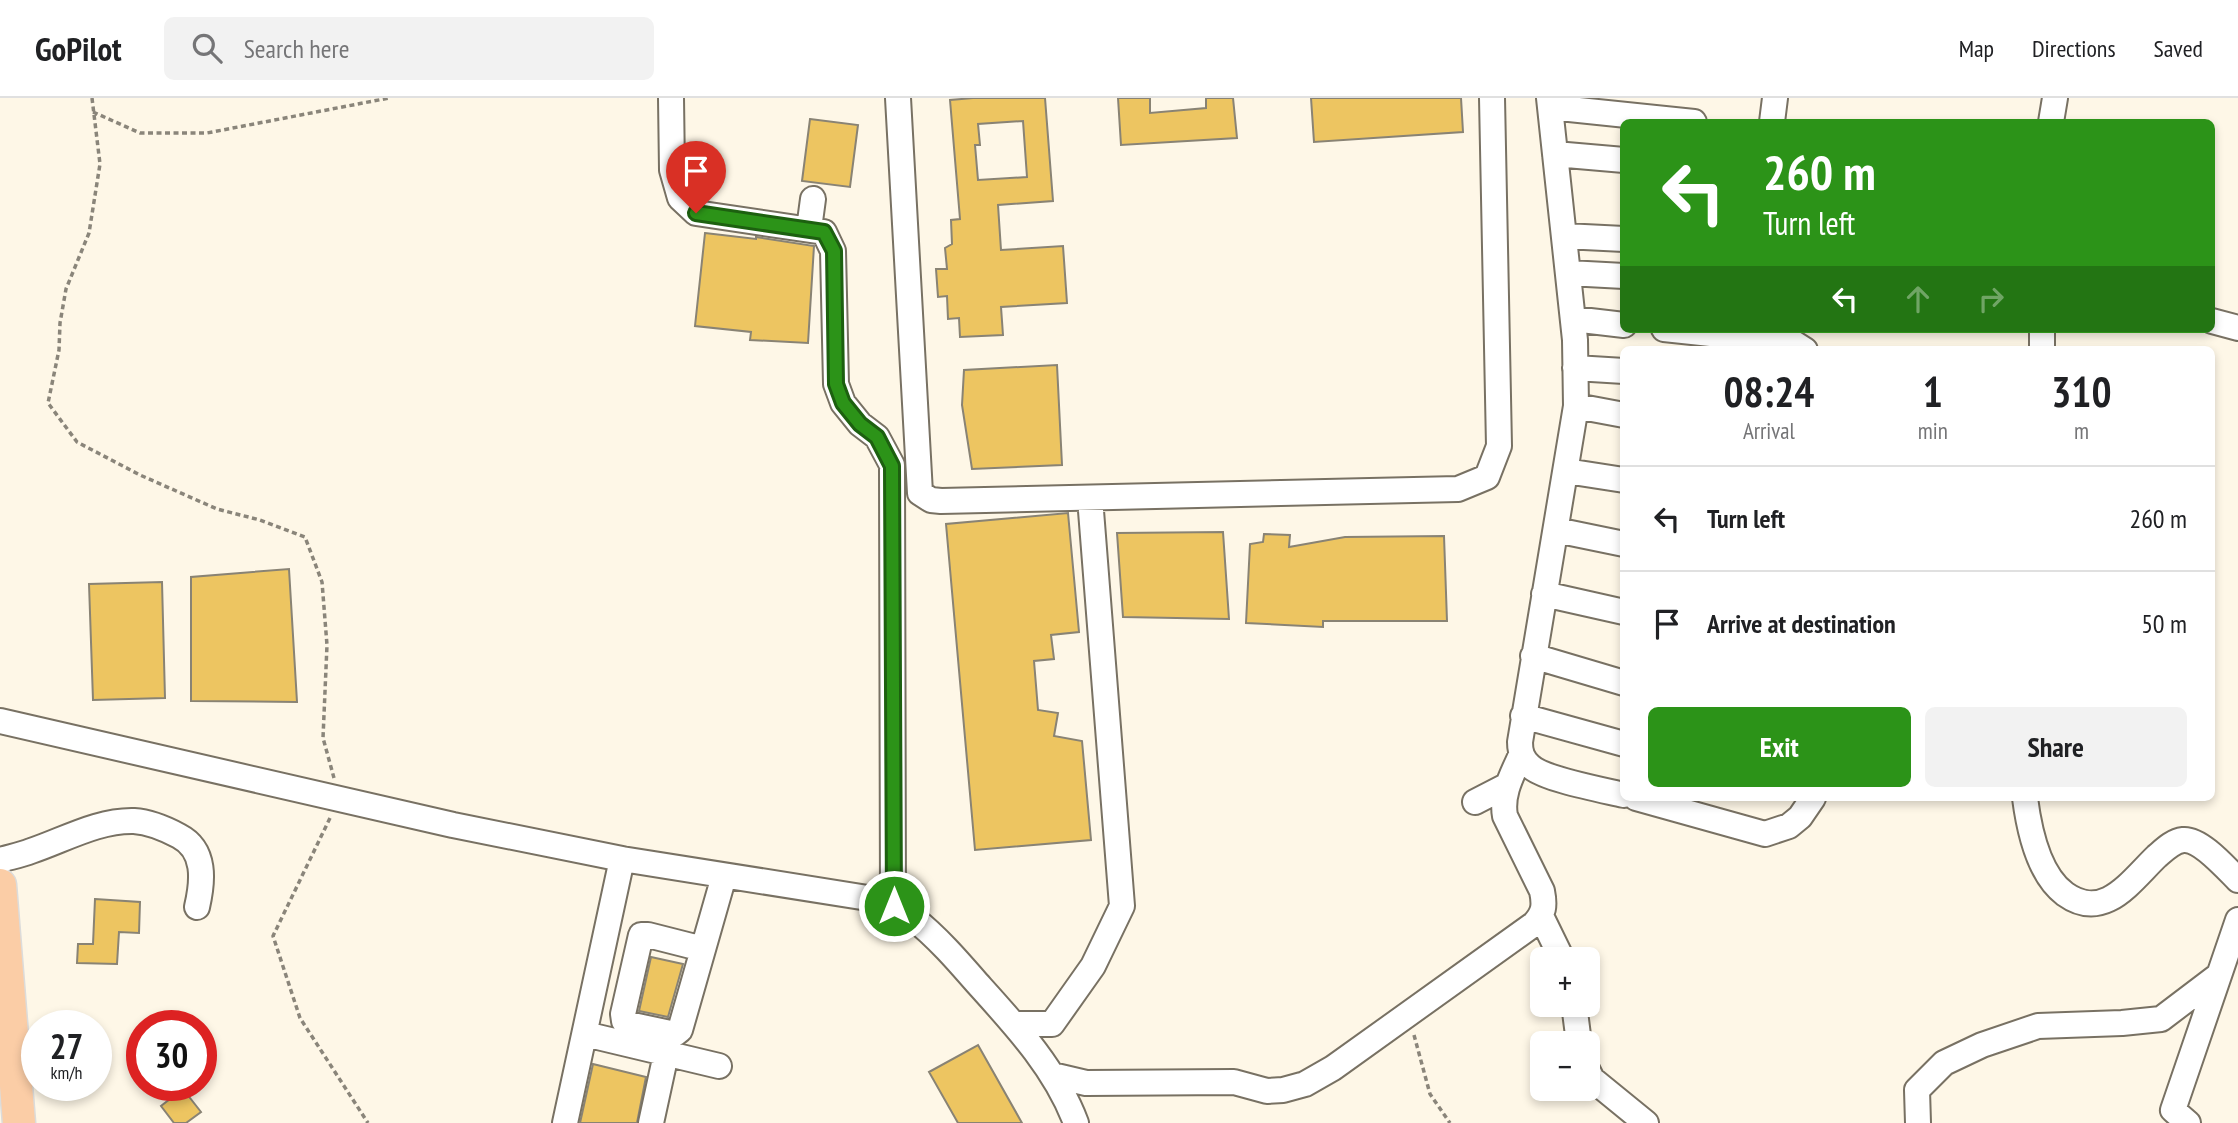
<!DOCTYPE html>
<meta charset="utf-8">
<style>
:root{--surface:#fff;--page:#f2f2f2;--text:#202124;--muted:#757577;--line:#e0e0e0;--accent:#2c9318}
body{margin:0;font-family:"PT Sans Narrow",sans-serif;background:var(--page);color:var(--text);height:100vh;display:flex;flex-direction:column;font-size:26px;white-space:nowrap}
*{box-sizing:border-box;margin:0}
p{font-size:23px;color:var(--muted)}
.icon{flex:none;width:38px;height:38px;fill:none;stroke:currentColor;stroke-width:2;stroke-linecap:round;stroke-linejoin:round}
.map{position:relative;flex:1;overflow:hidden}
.sheet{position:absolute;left:1620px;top:248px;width:595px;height:455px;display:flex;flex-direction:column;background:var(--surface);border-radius:10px;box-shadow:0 4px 10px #0003}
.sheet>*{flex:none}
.top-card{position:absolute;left:1620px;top:21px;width:595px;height:214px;border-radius:10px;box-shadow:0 4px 10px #0003;background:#2c9318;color:#fff;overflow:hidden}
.fabs{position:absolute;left:1530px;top:849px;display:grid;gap:14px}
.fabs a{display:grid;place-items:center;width:70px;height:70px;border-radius:10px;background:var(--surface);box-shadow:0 4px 10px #0003;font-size:35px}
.speed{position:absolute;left:21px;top:912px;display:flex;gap:14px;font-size:35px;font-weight:700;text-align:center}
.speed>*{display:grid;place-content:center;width:91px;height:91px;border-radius:50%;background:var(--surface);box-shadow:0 4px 10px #0003;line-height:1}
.speed small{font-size:18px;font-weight:400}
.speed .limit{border:10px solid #d22;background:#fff;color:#111}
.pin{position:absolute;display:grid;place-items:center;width:60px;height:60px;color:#fff;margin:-72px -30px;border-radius:50% 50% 50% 0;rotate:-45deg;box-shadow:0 0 7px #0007}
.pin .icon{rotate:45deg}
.me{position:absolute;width:77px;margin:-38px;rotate:0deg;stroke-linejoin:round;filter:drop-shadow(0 0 5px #0008)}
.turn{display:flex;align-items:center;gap:24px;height:147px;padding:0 28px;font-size:32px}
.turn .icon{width:91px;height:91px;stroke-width:2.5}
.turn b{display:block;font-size:49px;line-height:60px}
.lanes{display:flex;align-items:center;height:66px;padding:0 28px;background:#0003;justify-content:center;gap:35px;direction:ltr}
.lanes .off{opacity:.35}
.eta{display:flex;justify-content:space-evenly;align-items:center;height:119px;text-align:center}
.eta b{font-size:42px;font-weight:700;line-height:49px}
.cta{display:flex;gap:14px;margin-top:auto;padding:14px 28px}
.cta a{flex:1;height:80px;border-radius:10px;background:var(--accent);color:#fff;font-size:28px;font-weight:700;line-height:80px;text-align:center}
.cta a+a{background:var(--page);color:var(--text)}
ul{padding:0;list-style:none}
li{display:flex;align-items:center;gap:21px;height:105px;padding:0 28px;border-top:2px solid var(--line)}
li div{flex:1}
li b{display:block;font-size:26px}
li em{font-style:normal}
header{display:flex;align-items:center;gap:42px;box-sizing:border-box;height:98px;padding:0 35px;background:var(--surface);border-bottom:2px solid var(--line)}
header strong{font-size:33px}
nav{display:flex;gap:38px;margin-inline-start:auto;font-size:24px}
.search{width:490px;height:63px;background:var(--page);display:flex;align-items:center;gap:18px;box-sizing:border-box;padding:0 24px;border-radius:10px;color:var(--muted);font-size:26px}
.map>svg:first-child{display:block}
.building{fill:#edc561;stroke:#898374;stroke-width:2;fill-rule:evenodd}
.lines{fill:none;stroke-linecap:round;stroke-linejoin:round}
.minor-casing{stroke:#787163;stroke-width:28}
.major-casing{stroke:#dcdcdb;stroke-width:35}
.path{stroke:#8a857a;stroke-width:3.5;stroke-dasharray:5 3.5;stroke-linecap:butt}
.minor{stroke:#fff;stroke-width:24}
.major{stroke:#fbcda6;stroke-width:32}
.route-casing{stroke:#1d6010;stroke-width:18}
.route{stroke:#2c9318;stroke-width:12}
</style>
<header>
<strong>GoPilot</strong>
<div class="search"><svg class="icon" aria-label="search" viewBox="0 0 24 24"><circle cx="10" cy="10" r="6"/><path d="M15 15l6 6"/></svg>Search here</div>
<nav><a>Map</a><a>Directions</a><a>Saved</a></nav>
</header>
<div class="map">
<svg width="2238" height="1025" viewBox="0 0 2238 1025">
<rect width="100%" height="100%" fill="#fef7e7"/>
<path class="building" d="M 973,0 L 1045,0 L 1053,103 L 998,107 L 1001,152 L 1063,148 L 1067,205 L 1001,209 L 1003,237 L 960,239 L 959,220 L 948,221 L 947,198 L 938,199 L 936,171 L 947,171 L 945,150 L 952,146 L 951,122 L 960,121 L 950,2 ZM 1023,23 L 1027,79 L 978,82 L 975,47 L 980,47 L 978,26 Z
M 1118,0 L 1150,0 L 1150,15 L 1206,10 L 1206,0 L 1233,0 L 1237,40 L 1121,47 Z
M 1311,0 L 1461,0 L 1463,34 L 1314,44 Z
M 810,21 L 858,27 L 850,89 L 802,83 Z
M 705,135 L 756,141 L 756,139 L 814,148 L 808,245 L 750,242 L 751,234 L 695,228 Z
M 1057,267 L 1062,367 L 972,371 L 962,307 L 964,272 Z
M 1068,415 L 1079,534 L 1051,537 L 1054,561 L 1034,563 L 1038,612 L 1058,615 L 1054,638 L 1082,643 L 1091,742 L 975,752 L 946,426 Z
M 1223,434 L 1229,521 L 1123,519 L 1117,435 Z
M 1264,436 L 1290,437 L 1289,449 L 1345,439 L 1444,438 L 1447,523 L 1323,523 L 1323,529 L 1246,525 L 1250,446 L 1263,444 Z
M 289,471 L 297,604 L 191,603 L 191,479 Z
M 162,484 L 165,600 L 93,602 L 89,486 Z
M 95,801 L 140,804 L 139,835 L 119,834 L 117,866 L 77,865 L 78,846 L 93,846 Z
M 651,859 L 683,866 L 668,919 L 639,913 Z
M 978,947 L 1022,1025 L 958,1025 L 929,974 Z
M 593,966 L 646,979 L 637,1025 L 580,1025 Z
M 183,991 L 201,1014 L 186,1025 L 174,1025 L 161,1008 Z"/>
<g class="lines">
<g class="minor-casing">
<path id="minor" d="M 671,0 L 672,72 L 680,100 L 696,115 L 824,134 L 833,153 L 836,286 L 843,305 L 860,326 L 877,339 L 892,367 L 893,808
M 898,0 L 920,395 L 931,402 L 941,403 L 1458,391 L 1487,379 L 1499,348 L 1492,0
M 1549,0 L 1575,242 L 1576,308
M 1550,9 L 1694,24
M 1772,24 L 1775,0
M 2051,24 L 2055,0
M 1555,56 L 1624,62
M 809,131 L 813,101
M 1564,138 L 1624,141
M 1568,175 L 1624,178
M 1573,221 L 1624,227
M 2212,223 L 2238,230
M 1664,231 L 1794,245 L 1805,252
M 2042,231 L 2042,252
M 1575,270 L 1624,273
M 1624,317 L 1576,308 L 1520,644 C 1520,654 1522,661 1530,668 C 1543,681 1603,692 1624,697
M 1566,373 L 1624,382
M 1556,432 L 1624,446
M 1544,496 L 1624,514
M 1533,558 L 1624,585
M 1523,618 L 1624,646
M 0,623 L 453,727 L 622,761 L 874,801 C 888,806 901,811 913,820 C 937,839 957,862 977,885 C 1015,927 1056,971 1076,1025
M 1636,700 L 1765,736 L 1789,728 L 1800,719 L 1813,700
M 2025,700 C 2029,731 2038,776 2065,796 C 2104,824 2130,784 2157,758 C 2164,752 2173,743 2183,742 C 2200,740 2226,770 2238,782
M 1475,704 L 1508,687
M 0,762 C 10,759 21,757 31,753 C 64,742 98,722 134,723 C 149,724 166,731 179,738 C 206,752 203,783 197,809
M 1541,818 L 1562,861
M 703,851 L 648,837 L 641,837 L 623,916 L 624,923 L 628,926 L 675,936 L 680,932 L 724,778
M 1574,906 L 1579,945
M 1015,926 L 1052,926 L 1093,868 L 1122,808 L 1090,400
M 585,936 L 719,968
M 1587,971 L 1592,981 L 1646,1025
M 1052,977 L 1086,985 L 1234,984 L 1267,993 L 1283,992 L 1305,986 L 1333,970 L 1534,826 C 1544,815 1545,808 1542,793 L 1505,718 C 1501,696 1512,677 1521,657
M 565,1025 L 622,761
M 651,1025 L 666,956
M 1918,1025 L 1917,992 L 1944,965 L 1982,947 L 2038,928 L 2122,925 L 2161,921 L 2219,877
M 2188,1025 L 2173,1012 L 2238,822"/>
</g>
<g class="major-casing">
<path id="major" d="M 0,787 L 19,1025"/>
</g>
<path class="path" d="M 92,0 L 100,66 L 89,135 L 66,191 L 60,225 L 59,252 L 48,305 L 77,344 L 140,377 L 217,411 L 260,422 L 305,439 L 322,484 L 327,547 L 323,640 L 334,680
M 93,14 L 140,35 L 207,35 L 389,0
M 330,720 L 273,838 L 300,920 L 368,1025
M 1414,937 L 1430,996 L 1450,1025"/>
<use href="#minor" class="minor"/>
<use href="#major" class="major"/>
</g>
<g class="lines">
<g class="route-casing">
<path id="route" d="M 696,115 L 824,134 L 834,153 L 836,286 L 843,305 L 860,326 L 877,339 L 892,368 L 894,808"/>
</g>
<use href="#route" class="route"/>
</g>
</svg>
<div class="fabs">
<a>+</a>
<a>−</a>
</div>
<div class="speed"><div>27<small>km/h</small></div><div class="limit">30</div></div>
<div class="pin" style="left:696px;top:115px;background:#d93025"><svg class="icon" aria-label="arrive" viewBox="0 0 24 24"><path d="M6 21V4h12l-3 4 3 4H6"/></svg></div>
<svg class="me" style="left:894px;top:808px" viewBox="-20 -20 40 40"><circle r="17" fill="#2c9318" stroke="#fff" stroke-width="3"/><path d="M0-11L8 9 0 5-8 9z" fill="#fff"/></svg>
<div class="top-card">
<div class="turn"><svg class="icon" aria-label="left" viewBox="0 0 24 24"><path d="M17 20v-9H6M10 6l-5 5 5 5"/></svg><div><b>260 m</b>Turn left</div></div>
<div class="lanes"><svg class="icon" aria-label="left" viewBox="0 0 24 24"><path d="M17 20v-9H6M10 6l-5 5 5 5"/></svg><svg class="icon off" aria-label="ahead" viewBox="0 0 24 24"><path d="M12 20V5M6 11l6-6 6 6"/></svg><svg class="icon off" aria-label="right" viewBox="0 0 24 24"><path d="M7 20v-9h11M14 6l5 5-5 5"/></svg></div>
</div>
<section class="sheet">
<div class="eta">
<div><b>08:24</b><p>Arrival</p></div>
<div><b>1</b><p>min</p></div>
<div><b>310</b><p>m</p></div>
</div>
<ul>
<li><svg class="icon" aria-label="left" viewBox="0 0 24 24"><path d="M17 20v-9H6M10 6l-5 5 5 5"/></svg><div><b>Turn left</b></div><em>260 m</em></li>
<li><svg class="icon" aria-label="arrive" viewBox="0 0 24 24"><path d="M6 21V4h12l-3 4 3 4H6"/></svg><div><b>Arrive at destination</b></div><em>50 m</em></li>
</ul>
<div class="cta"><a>Exit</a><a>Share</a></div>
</section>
</div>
